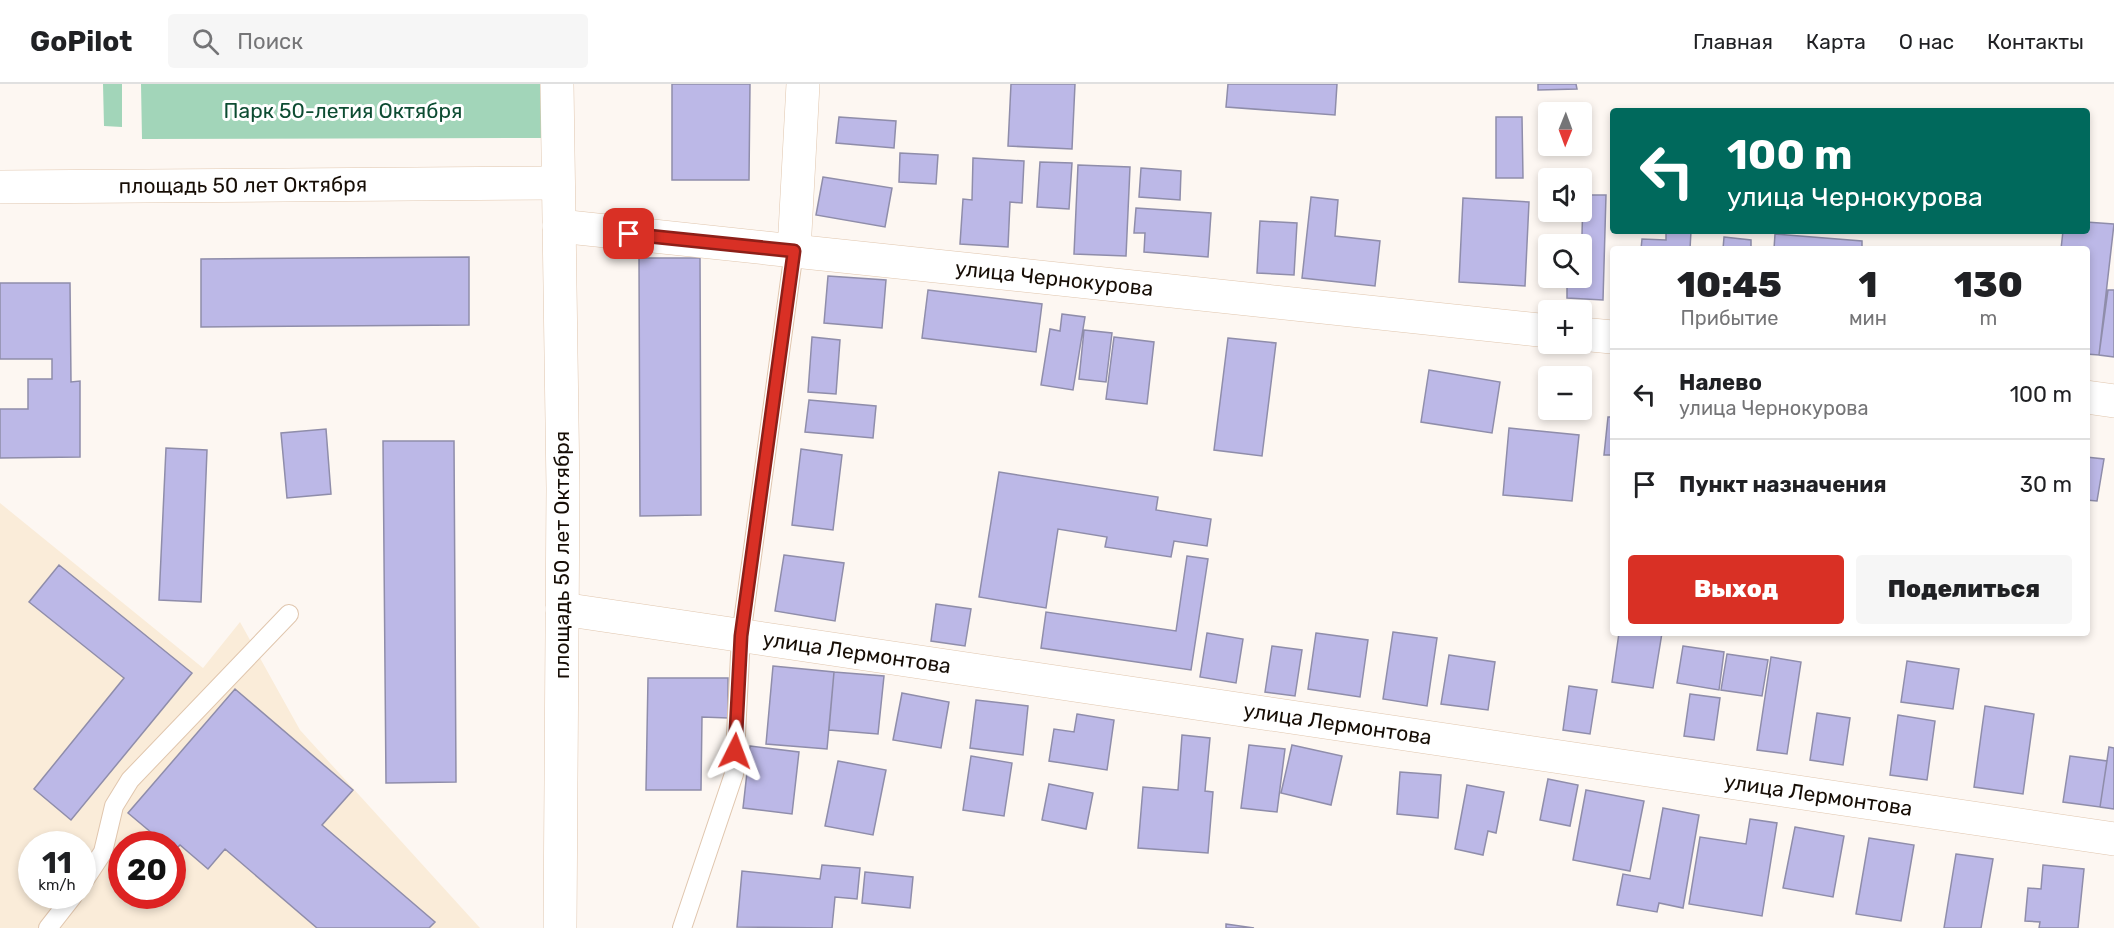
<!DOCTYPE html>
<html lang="ru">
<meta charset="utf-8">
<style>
:root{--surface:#fff;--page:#f6f6f6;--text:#202124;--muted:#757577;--line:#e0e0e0;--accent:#d93025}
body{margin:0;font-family:Rubik,sans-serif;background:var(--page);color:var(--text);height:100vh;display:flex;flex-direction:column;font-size:22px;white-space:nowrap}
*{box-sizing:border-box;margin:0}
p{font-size:20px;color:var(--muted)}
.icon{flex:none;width:33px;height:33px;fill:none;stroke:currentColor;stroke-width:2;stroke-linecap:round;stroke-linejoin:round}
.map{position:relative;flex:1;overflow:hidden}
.sheet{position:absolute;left:1610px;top:162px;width:480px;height:390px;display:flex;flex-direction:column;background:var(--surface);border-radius:6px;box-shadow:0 3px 9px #0003}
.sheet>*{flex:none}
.top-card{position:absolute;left:1610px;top:24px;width:480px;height:126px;border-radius:6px;box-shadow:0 3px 9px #0003;background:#00695c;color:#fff;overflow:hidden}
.needle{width:39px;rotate:181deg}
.controls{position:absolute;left:1538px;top:18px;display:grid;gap:12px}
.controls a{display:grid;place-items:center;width:54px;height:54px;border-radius:6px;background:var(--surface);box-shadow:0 3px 9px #0003;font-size:30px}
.speed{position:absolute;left:18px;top:747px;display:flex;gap:12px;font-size:30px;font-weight:700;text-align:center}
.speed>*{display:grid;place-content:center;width:78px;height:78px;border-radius:50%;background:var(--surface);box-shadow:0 3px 9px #0003;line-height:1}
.speed small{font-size:15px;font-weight:400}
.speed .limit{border:9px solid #d22;background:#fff;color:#111}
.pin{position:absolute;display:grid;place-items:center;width:51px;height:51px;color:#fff;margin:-26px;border-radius:12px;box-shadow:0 3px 9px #0006}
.me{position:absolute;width:66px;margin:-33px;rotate:3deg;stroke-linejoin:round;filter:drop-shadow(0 0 4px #0008)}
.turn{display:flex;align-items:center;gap:21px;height:126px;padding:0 18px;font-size:27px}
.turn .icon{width:78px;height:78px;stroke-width:2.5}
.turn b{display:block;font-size:42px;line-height:51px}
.eta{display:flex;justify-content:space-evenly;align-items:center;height:102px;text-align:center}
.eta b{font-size:36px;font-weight:800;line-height:42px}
.button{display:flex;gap:12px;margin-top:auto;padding:12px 18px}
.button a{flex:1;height:69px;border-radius:6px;background:var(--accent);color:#fff;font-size:24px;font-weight:800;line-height:69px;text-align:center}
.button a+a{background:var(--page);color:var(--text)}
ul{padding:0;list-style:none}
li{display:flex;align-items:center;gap:18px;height:90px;padding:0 18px;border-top:2px solid var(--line)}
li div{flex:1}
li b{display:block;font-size:22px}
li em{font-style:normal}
header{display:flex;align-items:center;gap:36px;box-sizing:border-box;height:84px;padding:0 30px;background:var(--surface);border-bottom:2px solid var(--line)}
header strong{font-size:28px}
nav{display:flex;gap:33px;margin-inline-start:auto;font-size:21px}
.search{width:420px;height:54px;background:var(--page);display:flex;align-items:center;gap:15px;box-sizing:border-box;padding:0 21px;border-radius:6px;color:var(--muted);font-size:22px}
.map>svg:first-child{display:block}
.education{fill:#faecd9;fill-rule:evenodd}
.green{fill:#a2d5b9}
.building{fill:#bcb8e7;stroke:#8f8daa;stroke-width:1.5}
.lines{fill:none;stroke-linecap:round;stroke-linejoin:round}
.lane-casing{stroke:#e0c6ae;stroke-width:20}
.street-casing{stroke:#e0c6ae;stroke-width:34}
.secondary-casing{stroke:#e0c6ae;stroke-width:34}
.lane{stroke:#fff;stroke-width:18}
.street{stroke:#fff;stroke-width:33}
.secondary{stroke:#fff;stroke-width:33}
.route-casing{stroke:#8d1f18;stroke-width:15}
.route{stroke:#d93025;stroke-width:10}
.labels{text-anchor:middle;stroke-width:6;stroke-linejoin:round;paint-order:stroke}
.park-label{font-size:21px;fill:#0d4c32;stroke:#fff}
.street-label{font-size:21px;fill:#170e06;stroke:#fff}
</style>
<header>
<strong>GoPilot</strong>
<div class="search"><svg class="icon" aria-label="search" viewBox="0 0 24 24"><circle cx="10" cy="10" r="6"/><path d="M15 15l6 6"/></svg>Поиск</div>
<nav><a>Главная</a><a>Карта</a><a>О нас</a><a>Контакты</a></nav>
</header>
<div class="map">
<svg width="2114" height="844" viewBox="0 0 2114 844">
<rect width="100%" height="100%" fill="#fdf7f2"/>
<path class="education" d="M 0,419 L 203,584 L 240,538 L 300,646 L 480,844 L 0,844 ZM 32,760 L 82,760 L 82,812 L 32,812 ZM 122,760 L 172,760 L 172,812 L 122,812 Z"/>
<path class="green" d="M 103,0 L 122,0 L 122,43 L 104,42 Z
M 141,0 L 544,0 L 544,54 L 142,55 Z"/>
<path class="building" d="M 672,0 L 750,0 L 749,96 L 672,96 Z
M 1011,0 L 1075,0 L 1072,65 L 1008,62 Z
M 1228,0 L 1337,0 L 1335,31 L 1226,23 Z
M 1538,0 L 1576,0 L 1577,5 L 1538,6 Z
M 839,33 L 896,37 L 894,64 L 836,59 Z
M 1496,33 L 1522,33 L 1523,94 L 1496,94 Z
M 900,69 L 938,71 L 936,100 L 899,98 Z
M 973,74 L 1024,77 L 1022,119 L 1010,118 L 1008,163 L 960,160 L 963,115 L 972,116 Z
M 1040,78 L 1072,79 L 1069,125 L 1037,123 Z
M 1078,81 L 1130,83 L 1126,172 L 1074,170 Z
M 1141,84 L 1181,87 L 1180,116 L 1139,113 Z
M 823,93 L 892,104 L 885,143 L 816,131 Z
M 1583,111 L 1606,111 L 1603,216 L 1567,214 L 1567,194 L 1581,194 L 1581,160 L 1568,160 L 1568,151 L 1582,151 Z
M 1311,113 L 1338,116 L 1335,152 L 1380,157 L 1375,202 L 1302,194 Z
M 1463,114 L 1529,118 L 1525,202 L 1459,198 Z
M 1136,124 L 1211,129 L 1208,173 L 1144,168 L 1145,149 L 1134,149 Z
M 1260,137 L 1297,139 L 1294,191 L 1257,189 Z
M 2086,138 L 2114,140 L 2099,271 L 2086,270 L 2086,165 L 2061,165 L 2063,147 L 2086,147 Z
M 1666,147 L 1691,147 L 1690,165 L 1641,165 L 1642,155 L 1666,156 Z
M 1775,150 L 1862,157 L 1862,165 L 1774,165 Z
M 1724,153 L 1751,156 L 1751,165 L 1723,165 Z
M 469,173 L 469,241 L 201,243 L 201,175 Z
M 639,174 L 700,174 L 701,431 L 640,432 Z
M 828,192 L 886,196 L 882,244 L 824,239 Z
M 0,199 L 70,199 L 71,298 L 80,297 L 80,373 L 0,374 L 0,325 L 28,325 L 28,295 L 52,295 L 52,275 L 0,275 Z
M 928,206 L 1042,220 L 1036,268 L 922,254 Z
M 2108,206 L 2114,206 L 2114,273 L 2099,271 Z
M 1062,230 L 1085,233 L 1073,306 L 1041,301 L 1050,245 L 1060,247 Z
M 1084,246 L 1112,249 L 1106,298 L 1079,295 Z
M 812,253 L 840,256 L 836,310 L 808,308 Z
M 1114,253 L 1154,258 L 1147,320 L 1106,315 Z
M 1228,254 L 1276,259 L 1262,372 L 1214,366 Z
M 1429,286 L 1500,298 L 1492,349 L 1421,338 Z
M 809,316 L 876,322 L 873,354 L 805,348 Z
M 1608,333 L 1612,333 L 1612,371 L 1604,371 Z
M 1509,344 L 1579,351 L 1572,417 L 1503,411 Z
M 326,345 L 331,410 L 287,414 L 281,349 Z
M 383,357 L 454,357 L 456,698 L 386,699 Z
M 166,364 L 207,366 L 201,518 L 159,516 Z
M 801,365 L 842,371 L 833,446 L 792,441 Z
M 2086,373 L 2104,375 L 2097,417 L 2086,416 Z
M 999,388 L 1158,413 L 1156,426 L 1211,435 L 1207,462 L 1174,457 L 1171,473 L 1105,463 L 1107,453 L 1058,445 L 1046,524 L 979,513 Z
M 784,471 L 844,479 L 835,537 L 775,527 Z
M 1187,472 L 1208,475 L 1191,586 L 1041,564 L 1046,528 L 1176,547 Z
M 59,481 L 192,589 L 71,736 L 34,705 L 124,594 L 29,518 Z
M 936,520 L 971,525 L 965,562 L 931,557 Z
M 1393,548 L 1437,554 L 1427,622 L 1383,615 Z
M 1207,549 L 1243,555 L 1236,599 L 1200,593 Z
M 1316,549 L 1368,556 L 1360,613 L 1308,605 Z
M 1619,549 L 1662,549 L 1653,604 L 1612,598 Z
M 1272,562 L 1302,566 L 1295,612 L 1265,608 Z
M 1683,562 L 1724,568 L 1719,606 L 1677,599 Z
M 1727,570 L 1768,576 L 1762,612 L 1721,606 Z
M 1449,571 L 1495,578 L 1488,626 L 1441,620 Z
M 1771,573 L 1801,578 L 1787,670 L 1757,666 Z
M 1907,577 L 1959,585 L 1953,625 L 1901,618 Z
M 773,582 L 834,588 L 827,665 L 766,660 Z
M 834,588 L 884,592 L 878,650 L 829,646 Z
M 648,594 L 728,594 L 728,634 L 702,633 L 701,706 L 646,706 Z
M 1569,602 L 1597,606 L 1590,650 L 1563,646 Z
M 235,605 L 353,706 L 322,741 L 435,838 L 429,844 L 317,844 L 225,765 L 208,785 L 180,761 L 173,768 L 172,760 L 165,760 L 128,729 Z
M 902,609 L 949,618 L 941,664 L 893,656 Z
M 1690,610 L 1720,614 L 1714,656 L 1684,652 Z
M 976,616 L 1028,622 L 1023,671 L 970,664 Z
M 1985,622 L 2034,630 L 2023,710 L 1974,703 Z
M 1817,629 L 1850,634 L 1843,681 L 1810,676 Z
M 1077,630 L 1114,636 L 1107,686 L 1049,677 L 1054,645 L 1074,648 Z
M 1898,631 L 1935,637 L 1927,696 L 1890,691 Z
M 1182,651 L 1210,654 L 1205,707 L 1213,708 L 1208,769 L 1138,764 L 1143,703 L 1178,706 Z
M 1249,661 L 1285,665 L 1277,728 L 1241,724 Z
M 1292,661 L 1342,672 L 1331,721 L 1281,709 Z
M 750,662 L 799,668 L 792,730 L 743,724 Z
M 2109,663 L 2114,664 L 2114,725 L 2100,723 Z
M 971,672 L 1012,679 L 1004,732 L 963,726 Z
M 2070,672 L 2107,677 L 2100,723 L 2063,718 Z
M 838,677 L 886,686 L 873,751 L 825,742 Z
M 1400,688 L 1441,691 L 1438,734 L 1397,730 Z
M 1548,695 L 1578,701 L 1570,742 L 1540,736 Z
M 1049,700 L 1093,709 L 1086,745 L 1042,736 Z
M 1467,701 L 1504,708 L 1496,749 L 1488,747 L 1483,771 L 1455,765 Z
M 1586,706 L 1644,717 L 1630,787 L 1573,776 Z
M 1663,724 L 1699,731 L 1683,824 L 1659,819 L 1657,828 L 1617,821 L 1623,790 L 1650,795 Z
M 1750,735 L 1777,739 L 1762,832 L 1689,820 L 1700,753 L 1746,760 Z
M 1795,743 L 1844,752 L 1833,813 L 1783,804 Z
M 1869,754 L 1914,761 L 1901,837 L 1856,830 Z
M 1956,770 L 1993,775 L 1981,844 L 1944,844 Z
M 822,781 L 860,784 L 857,815 L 835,813 L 832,844 L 737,843 L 742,787 L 820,795 Z
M 2043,781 L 2084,785 L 2078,844 L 2039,844 L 2040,838 L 2025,837 L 2028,804 L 2041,805 Z
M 865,788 L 913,793 L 910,824 L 862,819 Z
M 1226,840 L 1254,844 L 1226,844 Z"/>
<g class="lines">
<g class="lane-casing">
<path id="lane" d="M 82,800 L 103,768 L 114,722 L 130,696 L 289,530
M 48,844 L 73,812
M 682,844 L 734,690 L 741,552 L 794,167"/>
</g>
<g class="street-casing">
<g id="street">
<path id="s1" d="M 0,103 L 558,99"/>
<path id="s2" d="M 559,142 L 1548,247"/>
<path d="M 794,167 L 803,0"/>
<path d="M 1581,250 L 1612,253"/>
<path d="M 2086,313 L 2114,317"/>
<path id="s3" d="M 562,525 L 2114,755"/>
</g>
</g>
<g class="secondary-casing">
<path id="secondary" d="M 557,0 L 563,404 L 560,844"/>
</g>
<use href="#lane" class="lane"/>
<use href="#street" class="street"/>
<use href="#secondary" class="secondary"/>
</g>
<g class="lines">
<g class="route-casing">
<path id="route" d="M 629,150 L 794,167 L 741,552 L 735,667"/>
</g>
<use href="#route" class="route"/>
</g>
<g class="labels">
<g class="park-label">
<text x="343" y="34">Парк 50-летия Октября</text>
</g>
<g class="street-label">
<text dy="7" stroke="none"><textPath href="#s1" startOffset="243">площадь 50 лет Октября</textPath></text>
<text dy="7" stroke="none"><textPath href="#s2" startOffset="498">улица Чернокурова</textPath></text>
<text transform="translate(562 471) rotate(-90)" y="7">площадь 50 лет Октября</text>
<text dy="7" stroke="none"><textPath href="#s3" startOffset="298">улица Лермонтова</textPath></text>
<text dy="7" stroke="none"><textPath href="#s3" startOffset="784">улица Лермонтова</textPath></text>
<text dy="7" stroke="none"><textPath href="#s3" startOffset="1270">улица Лермонтова</textPath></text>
</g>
</g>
</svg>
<div class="controls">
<a><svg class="needle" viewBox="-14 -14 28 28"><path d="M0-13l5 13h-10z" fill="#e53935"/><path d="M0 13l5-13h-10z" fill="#757577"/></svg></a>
<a><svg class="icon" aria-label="sound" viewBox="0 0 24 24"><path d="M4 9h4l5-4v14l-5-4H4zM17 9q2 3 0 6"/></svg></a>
<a><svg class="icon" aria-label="search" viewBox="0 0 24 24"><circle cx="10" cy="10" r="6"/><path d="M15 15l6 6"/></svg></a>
<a>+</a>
<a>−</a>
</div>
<div class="speed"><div>11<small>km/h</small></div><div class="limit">20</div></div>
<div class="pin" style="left:629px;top:150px;background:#d93025"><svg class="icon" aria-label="arrive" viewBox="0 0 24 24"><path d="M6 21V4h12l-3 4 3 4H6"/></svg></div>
<svg class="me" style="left:735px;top:667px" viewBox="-20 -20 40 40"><path d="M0-17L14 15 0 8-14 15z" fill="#d93025" stroke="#fff" stroke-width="4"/></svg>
<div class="top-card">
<div class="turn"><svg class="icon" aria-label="left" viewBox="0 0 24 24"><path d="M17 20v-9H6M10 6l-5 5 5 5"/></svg><div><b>100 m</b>улица Чернокурова</div></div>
</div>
<section class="sheet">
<div class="eta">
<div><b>10:45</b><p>Прибытие</p></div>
<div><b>1</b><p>мин</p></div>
<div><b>130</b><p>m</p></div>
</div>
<ul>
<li><svg class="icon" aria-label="left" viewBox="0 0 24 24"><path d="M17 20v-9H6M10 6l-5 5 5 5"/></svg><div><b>Налево</b><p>улица Чернокурова</p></div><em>100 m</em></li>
<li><svg class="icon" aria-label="arrive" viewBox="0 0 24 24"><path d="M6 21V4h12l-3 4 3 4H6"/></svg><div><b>Пункт назначения</b></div><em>30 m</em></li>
</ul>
<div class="button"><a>Выход</a><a>Поделиться</a></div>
</section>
</div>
